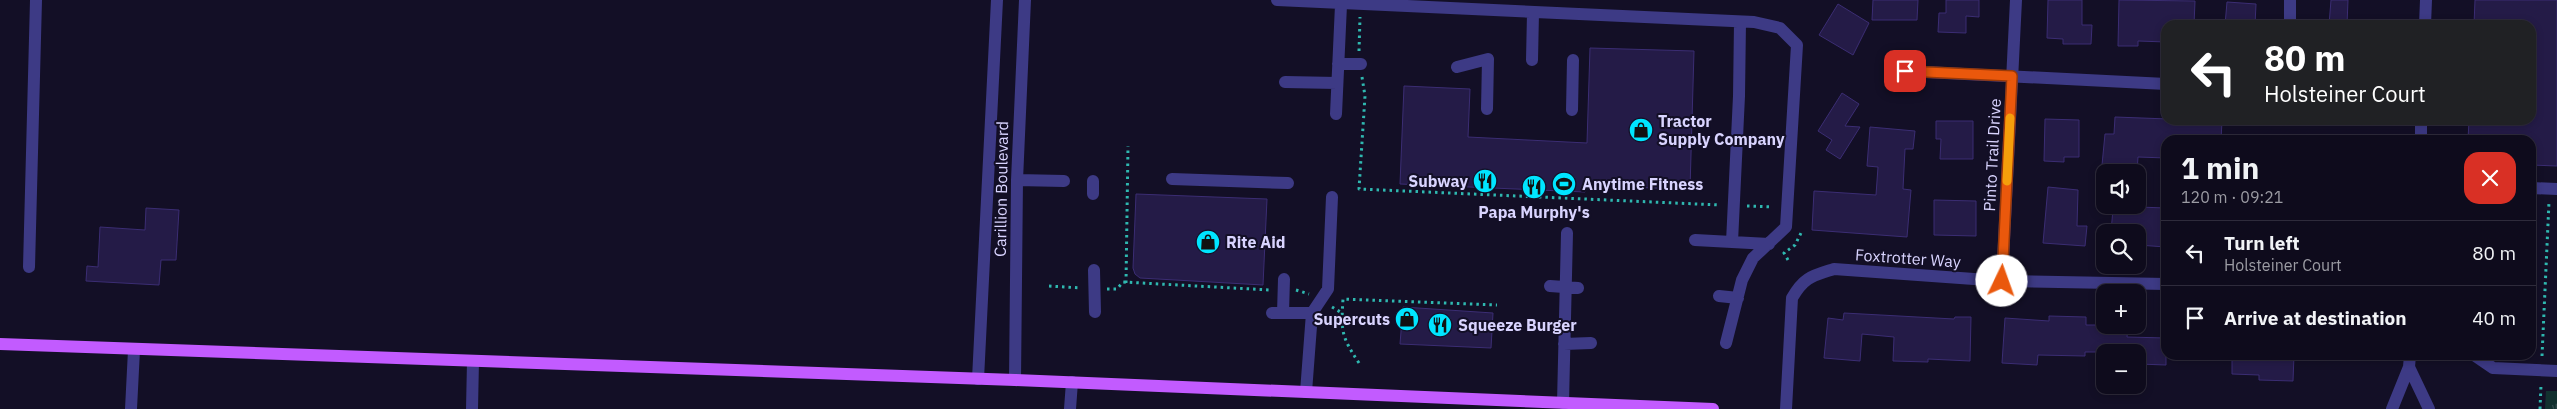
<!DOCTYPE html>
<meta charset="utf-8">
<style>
:root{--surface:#0e0b1c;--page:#171425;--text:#f1f3f6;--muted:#9b9ba3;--line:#2e2b3b}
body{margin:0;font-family:"IBM Plex Sans",sans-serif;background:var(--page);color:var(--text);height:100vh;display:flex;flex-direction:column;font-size:19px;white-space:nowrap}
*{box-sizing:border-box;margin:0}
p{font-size:16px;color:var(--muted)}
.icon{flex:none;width:28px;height:28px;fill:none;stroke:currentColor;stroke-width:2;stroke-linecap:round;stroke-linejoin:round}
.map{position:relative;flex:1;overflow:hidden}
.sheet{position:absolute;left:2161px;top:135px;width:375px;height:225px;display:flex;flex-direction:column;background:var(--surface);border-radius:15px;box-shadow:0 2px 8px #0003,0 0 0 1px var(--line)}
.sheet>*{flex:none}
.hud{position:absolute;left:2161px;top:20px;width:375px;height:105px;border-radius:15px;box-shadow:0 2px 8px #0003,0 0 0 1px var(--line);background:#202124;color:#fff;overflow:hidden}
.tools{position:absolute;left:2096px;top:164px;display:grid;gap:10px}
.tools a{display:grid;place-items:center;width:50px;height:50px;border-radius:10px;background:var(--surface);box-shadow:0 2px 8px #0003,0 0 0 1px var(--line);font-size:25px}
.pin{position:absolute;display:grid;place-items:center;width:42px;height:42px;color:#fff;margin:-21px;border-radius:10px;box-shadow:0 2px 8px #0006}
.me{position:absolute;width:55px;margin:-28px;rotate:3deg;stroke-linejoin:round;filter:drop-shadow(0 0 4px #0008)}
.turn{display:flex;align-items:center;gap:18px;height:105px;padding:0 20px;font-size:22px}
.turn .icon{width:65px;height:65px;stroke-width:2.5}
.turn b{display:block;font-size:35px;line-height:42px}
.round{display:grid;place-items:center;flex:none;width:52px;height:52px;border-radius:15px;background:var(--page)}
.head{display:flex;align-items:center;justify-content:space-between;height:85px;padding:0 20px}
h1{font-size:30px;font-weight:700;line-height:38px}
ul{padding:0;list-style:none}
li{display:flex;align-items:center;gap:15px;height:65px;padding:0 20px;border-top:1px solid var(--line)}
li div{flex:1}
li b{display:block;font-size:19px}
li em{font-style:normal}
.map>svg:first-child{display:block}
.grass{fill:url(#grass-tufts)}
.building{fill:#241b47;stroke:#3b2d73}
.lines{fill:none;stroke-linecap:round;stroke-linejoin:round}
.path{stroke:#2fb8b0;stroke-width:3;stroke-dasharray:2.5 4;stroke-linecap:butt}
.minor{stroke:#3d3a85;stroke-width:12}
.major{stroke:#c25bff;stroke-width:12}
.route-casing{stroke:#983908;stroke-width:12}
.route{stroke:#ea580c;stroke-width:9}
.slow{stroke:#f59e0b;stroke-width:9}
.labels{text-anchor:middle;stroke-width:4;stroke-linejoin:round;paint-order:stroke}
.poi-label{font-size:16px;font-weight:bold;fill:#d9d4ff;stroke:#130f26;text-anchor:start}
.street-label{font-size:16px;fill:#d9d4ff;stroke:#130f26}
</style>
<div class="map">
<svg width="2557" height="409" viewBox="0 0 2557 409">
<defs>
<pattern id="grass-tufts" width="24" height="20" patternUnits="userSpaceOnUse" patternTransform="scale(1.25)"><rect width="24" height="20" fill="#12302f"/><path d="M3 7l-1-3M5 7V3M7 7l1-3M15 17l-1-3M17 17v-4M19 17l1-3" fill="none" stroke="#344d4e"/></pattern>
</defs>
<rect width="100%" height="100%" fill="#130f26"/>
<path class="grass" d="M 2546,391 L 2557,391 L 2557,409 L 2545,409 Z"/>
<path class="building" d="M 1873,0 L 1918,0 L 1917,20 L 1872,20 Z
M 1946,0 L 1979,0 L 1979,17 L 1966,16 L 1966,33 L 1938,32 L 1939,13 L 1946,13 Z
M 2048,0 L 2082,0 L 2082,25 L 2092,25 L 2091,44 L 2063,44 L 2063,39 L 2047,38 Z
M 2119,0 L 2195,1 L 2194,25 L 2166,25 L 2166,42 L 2138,41 L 2138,46 L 2118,46 Z
M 2331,0 L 2348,0 L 2347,25 L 2329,25 Z
M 2475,0 L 2557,0 L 2557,166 L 2531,165 L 2531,140 L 2468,140 L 2469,120 L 2531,120 L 2531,25 L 2474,25 Z
M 2227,2 L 2256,4 L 2255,25 L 2225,25 Z
M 1838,4 L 1869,23 L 1853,55 L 1819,35 Z
M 1590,48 L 1694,51 L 1690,189 L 1585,186 L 1585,192 L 1400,184 L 1404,86 L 1470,89 L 1468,137 L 1587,143 Z
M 1842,93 L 1859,104 L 1845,126 L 1860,127 L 1840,159 L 1826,150 L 1832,140 L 1818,131 Z
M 2115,117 L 2222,121 L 2221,140 L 2166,140 L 2166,158 L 2138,157 L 2137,172 L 2116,172 L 2116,166 L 2102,165 L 2105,134 L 2114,134 Z
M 2045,119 L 2079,120 L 2079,157 L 2064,157 L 2064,162 L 2044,161 Z
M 1936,121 L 1973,121 L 1973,159 L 1940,159 L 1941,139 L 1936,139 Z
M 1870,127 L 1915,131 L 1913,149 L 1905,149 L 1903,189 L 1911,190 L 1907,237 L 1812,230 L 1814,191 L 1876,195 L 1878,167 L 1867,166 Z
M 2048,187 L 2078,190 L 2077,226 L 2087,226 L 2085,246 L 2043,243 Z
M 1136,194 L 1267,199 L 1263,285 L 1140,278 L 1135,274 L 1133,268 Z
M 1934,200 L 1976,201 L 1976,236 L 1934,235 Z
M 2138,207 L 2166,208 L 2166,247 L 2138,245 L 2138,232 L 2111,232 L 2113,209 L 2138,211 Z
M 146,208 L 179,210 L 176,260 L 161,260 L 159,285 L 86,281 L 87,266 L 98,267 L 100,227 L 145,230 Z
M 1403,307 L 1493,313 L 1491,348 L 1400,344 Z
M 1844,313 L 1954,319 L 1955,317 L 1971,317 L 1970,361 L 1928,359 L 1928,362 L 1893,361 L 1894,337 L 1862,334 L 1860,361 L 1824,358 L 1828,318 L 1843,320 Z
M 2049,316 L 2086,317 L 2086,325 L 2128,325 L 2127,337 L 2166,338 L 2166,365 L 2138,364 L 2138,352 L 2085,352 L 2085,356 L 2038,355 L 2037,365 L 2002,363 L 2005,318 L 2049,321 Z
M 2232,355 L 2294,355 L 2293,381 L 2259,380 L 2259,375 L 2232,374 Z"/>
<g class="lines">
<path class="path" d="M 1359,51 L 1360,17
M 1362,77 L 1365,96 L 1359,189 L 1720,205
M 1747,206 L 1773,207
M 1788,260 L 1784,253 L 1795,245 L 1801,233
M 1126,283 L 1128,146
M 1049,286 L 1081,288
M 1107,289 L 1117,289 L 1123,282 L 1270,290
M 1296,290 L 1309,294
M 1332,307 L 1342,313
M 2542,356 L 2549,202
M 1359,363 C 1341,336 1341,331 1343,299 L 1497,305
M 2540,409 L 2541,385"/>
<path class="minor" d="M 1277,0 L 1754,22 L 1780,28 L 1797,45 L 1786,227 L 1753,258 L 1742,280 L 1726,343
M 2290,25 L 2290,0
M 2425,25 L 2426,0
M 1532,60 L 1533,13
M 1338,64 L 1361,64
M 1457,67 L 1488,59 L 1487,109
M 1905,71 L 2166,84
M 1285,82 L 1337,83
M 1572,110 L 1573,60
M 1336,114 L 1341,5
M 2421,140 L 2421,120
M 1172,179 L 1288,183
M 1017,180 L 1064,181
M 1093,181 L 1093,194
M 2531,188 L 2557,189
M 1695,240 L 1769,244
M 1732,242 L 1739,96 L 1740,22
M 29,267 L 36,0
M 1094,270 L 1095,312
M 2002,281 L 2016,0
M 1550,286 L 1578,288
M 1719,296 L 1738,298
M 1272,313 L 1312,313
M 1283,313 L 1284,279
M 1564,344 L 1591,343
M 2474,355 L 2493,368 L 2557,371
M 2409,367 L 2429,409
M 978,379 L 997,0
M 1015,380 L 1017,180 L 1025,0
M 1306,392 L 1312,313 L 1328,289 L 1332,197
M 1563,403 L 1567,233
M 131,409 L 134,350
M 472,409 L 473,361
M 1070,409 L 1072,382
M 1786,409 L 1792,298 C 1804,277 1812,276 1834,269 L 2002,281 L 2166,284
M 2392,409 L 2409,367 L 2410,355"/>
<path class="major" d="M 0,344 L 1015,380 L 1713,409"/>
</g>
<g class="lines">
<g class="route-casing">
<path id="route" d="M 1905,71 L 2012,76 L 2002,281"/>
</g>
<use href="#route" class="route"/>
<path class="slow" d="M 2007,181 L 2010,118"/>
</g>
<defs>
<g id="shop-disc" transform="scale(1.25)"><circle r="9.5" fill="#00e5ff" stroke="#130f26"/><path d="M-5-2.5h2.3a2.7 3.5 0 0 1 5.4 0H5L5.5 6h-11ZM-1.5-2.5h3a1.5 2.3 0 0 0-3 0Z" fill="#111"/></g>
<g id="restaurant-disc" transform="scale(1.25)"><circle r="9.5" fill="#00e5ff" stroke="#130f26"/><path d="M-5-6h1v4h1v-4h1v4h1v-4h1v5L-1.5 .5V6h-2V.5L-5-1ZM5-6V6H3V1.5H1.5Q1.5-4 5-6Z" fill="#111"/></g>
<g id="stadium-disc" transform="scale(1.25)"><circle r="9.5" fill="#00e5ff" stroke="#130f26"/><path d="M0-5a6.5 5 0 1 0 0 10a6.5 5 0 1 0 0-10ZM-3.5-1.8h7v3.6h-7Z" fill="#111"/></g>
</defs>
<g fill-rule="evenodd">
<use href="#shop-disc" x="1641" y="130"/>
<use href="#restaurant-disc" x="1485" y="181"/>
<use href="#stadium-disc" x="1564" y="184"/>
<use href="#restaurant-disc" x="1534" y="187"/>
<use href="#shop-disc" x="1208" y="242"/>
<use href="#shop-disc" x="1407" y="319"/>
<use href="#restaurant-disc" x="1440" y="325"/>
</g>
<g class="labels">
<g class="poi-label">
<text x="1658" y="127">Tractor<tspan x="1658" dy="18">Supply Company</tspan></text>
<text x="1468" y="187" text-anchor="end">Subway</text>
<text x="1582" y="190">Anytime Fitness</text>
<text x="1534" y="218" text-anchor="middle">Papa Murphy's</text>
<text x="1226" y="248">Rite Aid</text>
<text x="1390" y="325" text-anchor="end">Supercuts</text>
<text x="1458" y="331">Squeeze Burger</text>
</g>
<g class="street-label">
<text transform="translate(1992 155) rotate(-87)" y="6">Pinto Trail Drive</text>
<text transform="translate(1001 189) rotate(-89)" y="6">Carillion Boulevard</text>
<text transform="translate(1908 258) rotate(4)" y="6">Foxtrotter Way</text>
</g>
</g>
</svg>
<div class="tools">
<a><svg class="icon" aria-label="sound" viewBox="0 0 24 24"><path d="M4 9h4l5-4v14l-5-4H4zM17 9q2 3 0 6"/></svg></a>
<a><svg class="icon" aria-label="search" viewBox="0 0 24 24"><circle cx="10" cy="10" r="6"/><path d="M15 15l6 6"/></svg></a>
<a>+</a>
<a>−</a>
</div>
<div class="pin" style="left:1905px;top:71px;background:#d93025"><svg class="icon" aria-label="arrive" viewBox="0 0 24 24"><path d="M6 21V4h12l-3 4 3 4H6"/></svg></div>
<svg class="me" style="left:2002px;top:281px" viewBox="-20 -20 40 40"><circle r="19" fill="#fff"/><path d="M0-13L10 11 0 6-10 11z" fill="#ea580c"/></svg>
<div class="hud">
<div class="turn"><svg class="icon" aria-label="left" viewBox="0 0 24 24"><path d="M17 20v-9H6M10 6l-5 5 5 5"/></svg><div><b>80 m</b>Holsteiner Court</div></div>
</div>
<section class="sheet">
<div class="head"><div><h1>1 min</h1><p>120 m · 09:21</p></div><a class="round" style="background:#d93025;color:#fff"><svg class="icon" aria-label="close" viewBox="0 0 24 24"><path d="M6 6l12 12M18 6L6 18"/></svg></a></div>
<ul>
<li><svg class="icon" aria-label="left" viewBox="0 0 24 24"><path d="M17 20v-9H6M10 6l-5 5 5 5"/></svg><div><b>Turn left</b><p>Holsteiner Court</p></div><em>80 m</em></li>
<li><svg class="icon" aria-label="arrive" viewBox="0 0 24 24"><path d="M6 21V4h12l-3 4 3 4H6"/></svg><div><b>Arrive at destination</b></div><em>40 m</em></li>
</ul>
</section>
</div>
